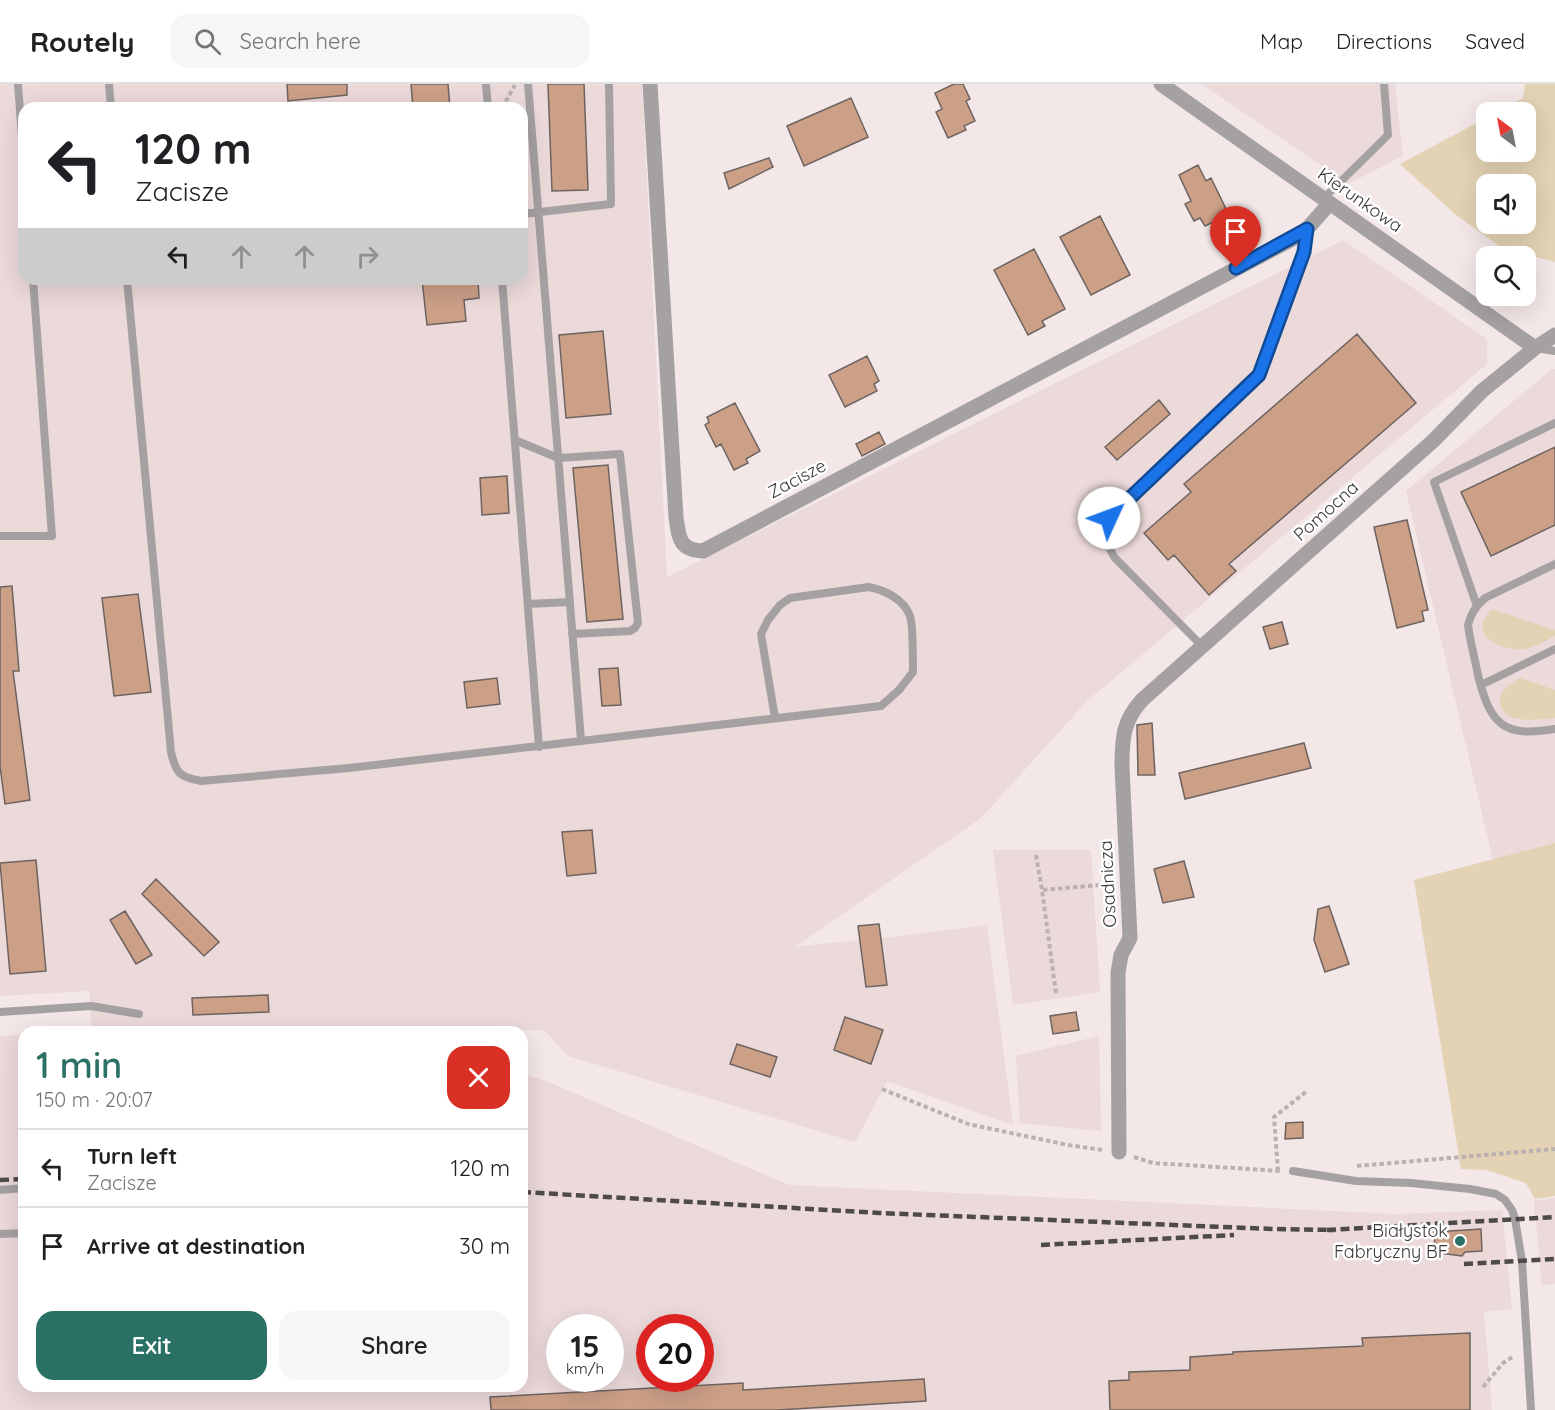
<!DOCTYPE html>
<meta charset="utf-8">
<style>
:root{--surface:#fff;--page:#f6f6f6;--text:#202124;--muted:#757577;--line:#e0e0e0;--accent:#2a7065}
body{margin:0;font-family:Quicksand,sans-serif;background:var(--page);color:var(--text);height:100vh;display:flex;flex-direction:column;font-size:22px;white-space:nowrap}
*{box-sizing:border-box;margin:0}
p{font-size:20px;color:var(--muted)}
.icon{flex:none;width:33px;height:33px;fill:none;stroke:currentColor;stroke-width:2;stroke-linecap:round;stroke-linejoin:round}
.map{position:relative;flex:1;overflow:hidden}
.side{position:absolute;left:18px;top:942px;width:510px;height:366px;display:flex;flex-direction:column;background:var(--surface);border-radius:18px;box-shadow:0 6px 24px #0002}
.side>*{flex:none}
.top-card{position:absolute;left:18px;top:18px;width:510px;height:183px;border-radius:18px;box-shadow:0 6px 24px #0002;background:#fff;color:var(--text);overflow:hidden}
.needle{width:39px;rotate:328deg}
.fabs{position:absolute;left:1476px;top:18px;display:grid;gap:12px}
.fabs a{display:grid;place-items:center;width:60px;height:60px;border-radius:12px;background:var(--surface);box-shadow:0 6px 24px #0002;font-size:30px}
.speed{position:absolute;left:546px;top:1230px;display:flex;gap:12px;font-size:30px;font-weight:700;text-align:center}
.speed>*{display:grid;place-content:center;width:78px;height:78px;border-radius:50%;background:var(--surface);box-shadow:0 6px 24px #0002;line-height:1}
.speed small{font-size:15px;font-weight:400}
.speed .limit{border:9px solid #d22;background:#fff;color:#111}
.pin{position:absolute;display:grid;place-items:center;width:51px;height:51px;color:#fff;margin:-62px -26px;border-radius:50% 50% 50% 0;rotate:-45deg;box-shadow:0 0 6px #0007}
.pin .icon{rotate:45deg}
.me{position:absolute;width:66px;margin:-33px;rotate:47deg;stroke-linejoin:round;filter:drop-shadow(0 0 4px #0008)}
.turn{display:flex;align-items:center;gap:21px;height:126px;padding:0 18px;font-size:27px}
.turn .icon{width:78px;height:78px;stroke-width:2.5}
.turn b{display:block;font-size:42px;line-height:51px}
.lanes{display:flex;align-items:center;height:57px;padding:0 18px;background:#0003;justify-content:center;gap:30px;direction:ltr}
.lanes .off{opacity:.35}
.round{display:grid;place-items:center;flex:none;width:63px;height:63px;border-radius:18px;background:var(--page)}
.overview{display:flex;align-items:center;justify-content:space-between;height:102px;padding:0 18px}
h1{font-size:36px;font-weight:600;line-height:45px;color:var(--accent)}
.action{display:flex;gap:12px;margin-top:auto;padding:12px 18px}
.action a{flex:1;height:69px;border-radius:18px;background:var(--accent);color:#fff;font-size:24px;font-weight:600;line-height:69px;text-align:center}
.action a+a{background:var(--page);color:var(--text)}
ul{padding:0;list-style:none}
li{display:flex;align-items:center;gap:18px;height:78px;padding:0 18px;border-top:2px solid var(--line)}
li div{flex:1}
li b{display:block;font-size:22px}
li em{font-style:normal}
header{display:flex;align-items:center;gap:36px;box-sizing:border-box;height:84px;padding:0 30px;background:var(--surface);border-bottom:2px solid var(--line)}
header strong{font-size:28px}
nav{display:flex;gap:33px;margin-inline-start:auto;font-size:21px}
.search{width:420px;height:54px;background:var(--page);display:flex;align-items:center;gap:15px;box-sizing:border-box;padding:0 21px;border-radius:18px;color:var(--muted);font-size:22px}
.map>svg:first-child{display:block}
.built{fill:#ecd9d9;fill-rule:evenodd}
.green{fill:#e3d2b4;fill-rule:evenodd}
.building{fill:#cc9f87;stroke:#6d6460;stroke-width:1.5}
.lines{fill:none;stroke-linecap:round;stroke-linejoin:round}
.path{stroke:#bbb1b1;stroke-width:4;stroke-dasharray:4.5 3;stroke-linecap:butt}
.lane{stroke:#a5a1a3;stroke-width:8}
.street{stroke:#a5a1a3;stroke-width:15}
.rail{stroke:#4f4a4a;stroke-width:4.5;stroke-dasharray:9 4.5;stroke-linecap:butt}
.route-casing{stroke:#114b97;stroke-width:15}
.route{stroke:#1a73e8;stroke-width:10}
.poi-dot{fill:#2a7065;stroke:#fff;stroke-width:2}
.labels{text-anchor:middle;stroke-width:5;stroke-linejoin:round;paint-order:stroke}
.street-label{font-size:18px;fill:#3a3636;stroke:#fff}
.poi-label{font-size:18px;fill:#3a3636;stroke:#fff;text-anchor:end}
</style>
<header>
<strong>Routely</strong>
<div class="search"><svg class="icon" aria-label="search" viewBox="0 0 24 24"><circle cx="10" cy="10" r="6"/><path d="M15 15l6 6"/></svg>Search here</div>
<nav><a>Map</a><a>Directions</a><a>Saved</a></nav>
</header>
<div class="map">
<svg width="1555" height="1326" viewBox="0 0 1555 1326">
<rect width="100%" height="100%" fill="#f3e7e7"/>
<path class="built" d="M 0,0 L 642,0 L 667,493 L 1343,156 L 1487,255 L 1487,280 L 1087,617 L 981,734 L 795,863 L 859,856 L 857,842 L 879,839 L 882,854 L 987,841 L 1013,1041 L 887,997 L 855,1058 L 568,972 L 544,946 L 58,948 L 92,945 L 89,907 L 0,912 ZM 24,24 L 522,24 L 522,195 L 24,195 Z
M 1202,0 L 1395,0 L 1403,72 L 1348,100 Z
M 1552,285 L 1555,285 L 1555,759 L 1493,776 L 1406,407 Z
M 993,766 L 1091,766 L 1100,908 L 1013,921 Z
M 24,951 L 24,1302 L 522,1302 L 522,990 L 546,997 L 789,1101 L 1395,1130 L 1502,1126 L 1512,1225 L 1484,1228 L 1492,1326 L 0,1326 L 0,952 ZM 560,1244 L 610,1244 L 610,1294 L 560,1294 ZM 650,1244 L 700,1244 L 700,1294 L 650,1294 Z
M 1099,952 L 1101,1047 L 1020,1039 L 1016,972 Z
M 1555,1114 L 1555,1200 L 1542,1201 L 1534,1117 Z"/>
<path class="green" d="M 1525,0 L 1555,0 L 1555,178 L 1502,164 L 1456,131 L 1400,80 L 1486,34 L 1486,68 L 1526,68 L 1526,28 L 1496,28 L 1523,14 ZM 1486,100 L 1526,100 L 1526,140 L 1486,140 Z
M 1492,525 L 1555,546 L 1555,552 C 1545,557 1534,564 1524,565 C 1499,567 1466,550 1492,525 Z
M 1520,594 L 1555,606 L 1555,634 C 1540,635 1502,642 1500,618 C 1499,606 1511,600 1520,594 Z
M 1555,759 L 1555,1112 L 1535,1115 L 1526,1099 L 1487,1086 L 1461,1085 L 1414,796 Z"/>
<path class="building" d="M 287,0 L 347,0 L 347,11 L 288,17 Z
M 411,0 L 448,0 L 450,24 L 413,24 Z
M 548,0 L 584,0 L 588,106 L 552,107 Z
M 954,0 L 963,0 L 970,15 L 966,17 L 975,37 L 964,42 L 966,46 L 948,54 L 936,28 L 942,25 L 935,9 Z
M 851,14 L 868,53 L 804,82 L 787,42 Z
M 769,74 L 773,83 L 729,105 L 724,89 Z
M 1198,81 L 1206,97 L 1211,94 L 1227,127 L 1218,131 L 1220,135 L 1205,142 L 1200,134 L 1194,137 L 1185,120 L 1191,117 L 1179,91 Z
M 1100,132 L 1130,191 L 1091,211 L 1060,153 Z
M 1034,165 L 1065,225 L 1042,237 L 1045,242 L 1028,251 L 994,186 Z
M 422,195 L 478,195 L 479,214 L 464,216 L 466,237 L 427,241 Z
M 603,247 L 611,330 L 566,334 L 559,251 Z
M 1357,250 L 1416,319 L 1229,480 L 1236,487 L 1209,511 L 1174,471 L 1168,476 L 1144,449 L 1191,408 L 1184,400 Z
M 867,272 L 879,297 L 874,300 L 877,307 L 845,323 L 829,291 Z
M 1159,316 L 1170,330 L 1117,376 L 1105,363 Z
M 735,319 L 760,367 L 746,375 L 748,379 L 734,386 L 721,360 L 716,363 L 705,341 L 709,338 L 707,333 Z
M 879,348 L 885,360 L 862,372 L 856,360 Z
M 1555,363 L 1555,441 L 1491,472 L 1461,408 Z
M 608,381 L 623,535 L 587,538 L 573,384 Z
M 507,392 L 509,429 L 482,431 L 480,394 Z
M 1407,436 L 1428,526 L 1422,527 L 1424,537 L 1397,544 L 1374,443 Z
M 12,502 L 19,587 L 13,587 L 30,716 L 5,720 L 0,682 L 0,503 Z
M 138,510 L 151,608 L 114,612 L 102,514 Z
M 1282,538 L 1288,560 L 1270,565 L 1263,543 Z
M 618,584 L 621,621 L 602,622 L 599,585 Z
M 497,594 L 500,620 L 467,624 L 464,598 Z
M 1152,639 L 1155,691 L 1138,691 L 1137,641 Z
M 1304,659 L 1311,684 L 1185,715 L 1179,689 Z
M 592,746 L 596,789 L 567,792 L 562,748 Z
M 36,776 L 46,887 L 10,890 L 0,779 Z
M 1184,777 L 1194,813 L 1163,819 L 1154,785 Z
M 156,795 L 219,858 L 204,872 L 142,810 Z
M 1329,822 L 1349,880 L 1325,888 L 1314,856 L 1318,825 Z
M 125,827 L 152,871 L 136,880 L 110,836 Z
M 879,840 L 887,901 L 866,903 L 858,842 Z
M 268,911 L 269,928 L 193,931 L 192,914 Z
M 1076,928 L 1079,946 L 1053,950 L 1050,932 Z
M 845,933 L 883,946 L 871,980 L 834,966 Z
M 737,960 L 777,973 L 770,993 L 730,980 Z
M 1303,1038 L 1303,1054 L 1285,1055 L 1286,1039 Z
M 1481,1145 L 1482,1167 L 1465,1168 L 1462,1172 L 1439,1169 L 1439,1167 L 1435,1166 L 1434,1148 Z
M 1470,1249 L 1470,1326 L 1110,1326 L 1109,1297 L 1129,1296 L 1129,1288 L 1190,1286 L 1190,1273 L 1233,1270 L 1233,1268 L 1363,1262 L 1362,1254 Z
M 924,1295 L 926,1317 L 778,1326 L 491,1326 L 490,1313 L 743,1299 L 743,1306 Z"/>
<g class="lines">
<path class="path" d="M 502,24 L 515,1
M 1036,771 L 1042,806
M 1056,909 L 1042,806 L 1112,800
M 882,1005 L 968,1040 L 1068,1061 L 1103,1066
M 1134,1073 L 1153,1079 L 1281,1087
M 1357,1082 L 1555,1065
M 1278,1087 L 1274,1033 L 1307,1007
M 1483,1303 L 1503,1279 L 1514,1272"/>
<path class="lane" d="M 18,0 L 24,79
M 109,0 L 111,24
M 486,0 L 488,24
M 528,0 L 581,656
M 1323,115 L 1388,51 L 1384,0
M 522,130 L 611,120 L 609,0
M 127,195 L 171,668 C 176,690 180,693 201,697 L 349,684 L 881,622 L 899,606 L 913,588 C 913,577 913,540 910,532 C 904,515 884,506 869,503 L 790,514 L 780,521 L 768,536 L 761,550 L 775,634
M 351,195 L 365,195
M 502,195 L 539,663
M 1536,264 L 1555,267
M 515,356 L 558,374 L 620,370 L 638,539 L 635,544 L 630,547 L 572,550
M 0,452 L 52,452 L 33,195
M 1555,480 L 1485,514 C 1476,522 1471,529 1468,541 C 1470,558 1475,574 1478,591 C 1490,640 1503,654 1555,645
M 528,520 L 570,518
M 1477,522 L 1434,398 L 1555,339
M 1203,563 L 1115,474 C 1106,460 1103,451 1109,434 L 1259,291 L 1304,168 L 1307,145
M 1481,601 L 1555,565
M 0,928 L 91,922 L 139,930
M 1293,1087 L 1356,1097 L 1411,1099 L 1470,1105 L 1496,1110 L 1505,1116 L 1512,1126 L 1515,1135 L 1522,1177 L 1531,1326
M 0,1106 L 24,1104
M 0,1150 L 24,1149"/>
<path class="street" d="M 650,0 L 676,433 C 679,454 679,466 703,467 L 1298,152 L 1307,145 L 1330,119
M 1161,0 L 1535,264
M 1119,1068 L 1118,889 L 1121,871 L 1130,854 L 1122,682 C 1122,654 1123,637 1142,616 L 1433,357 L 1482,307 L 1535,264 L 1555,251"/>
<path class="rail" d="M 0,1096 L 24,1095
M 522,1108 L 879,1129 L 1273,1145 L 1335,1146
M 1327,1146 L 1555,1133
M 1041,1161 L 1234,1151
M 1464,1180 L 1555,1175"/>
</g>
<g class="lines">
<g class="route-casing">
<path id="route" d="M 1109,434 L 1259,291 L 1304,168 L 1307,145 L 1236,184"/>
</g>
<use href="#route" class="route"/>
</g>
<circle class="poi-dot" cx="1460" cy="1157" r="6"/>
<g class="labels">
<g class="street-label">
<text transform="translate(1360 116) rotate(35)" y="6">Kierunkowa</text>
<text transform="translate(797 395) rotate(-28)" y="6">Zacisze</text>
<text transform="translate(1326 427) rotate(-42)" y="6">Pomocna</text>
<text transform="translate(1108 800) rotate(-93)" y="6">Osadnicza</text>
</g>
<g class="poi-label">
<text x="1448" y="1153">Białystok<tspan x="1448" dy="21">Fabryczny BF</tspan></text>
</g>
</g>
</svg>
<div class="fabs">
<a><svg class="needle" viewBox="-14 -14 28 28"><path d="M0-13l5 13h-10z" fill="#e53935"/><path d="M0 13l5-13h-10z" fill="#757577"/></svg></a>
<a><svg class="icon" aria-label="sound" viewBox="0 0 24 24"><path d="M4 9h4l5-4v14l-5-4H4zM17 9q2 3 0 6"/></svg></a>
<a><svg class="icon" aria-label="search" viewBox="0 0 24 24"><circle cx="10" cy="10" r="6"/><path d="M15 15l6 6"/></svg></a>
</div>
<div class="speed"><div>15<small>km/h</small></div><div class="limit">20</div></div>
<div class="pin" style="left:1236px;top:184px;background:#d93025"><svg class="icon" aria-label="arrive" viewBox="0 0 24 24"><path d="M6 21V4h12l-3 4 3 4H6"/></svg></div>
<svg class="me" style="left:1109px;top:434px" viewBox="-20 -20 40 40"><circle r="19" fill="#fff"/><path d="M0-13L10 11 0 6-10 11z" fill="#1a73e8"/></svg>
<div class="top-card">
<div class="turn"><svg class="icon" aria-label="left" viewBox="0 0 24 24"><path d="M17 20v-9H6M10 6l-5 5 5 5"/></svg><div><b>120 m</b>Zacisze</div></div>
<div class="lanes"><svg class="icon" aria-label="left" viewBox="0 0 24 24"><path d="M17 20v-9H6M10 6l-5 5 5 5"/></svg><svg class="icon off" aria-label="ahead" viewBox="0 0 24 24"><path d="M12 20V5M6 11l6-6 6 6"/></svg><svg class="icon off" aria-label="ahead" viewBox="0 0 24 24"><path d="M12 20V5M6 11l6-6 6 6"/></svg><svg class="icon off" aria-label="right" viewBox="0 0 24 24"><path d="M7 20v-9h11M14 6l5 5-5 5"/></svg></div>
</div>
<section class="side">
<div class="overview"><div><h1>1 min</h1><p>150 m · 20:07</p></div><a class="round" style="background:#d93025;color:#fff"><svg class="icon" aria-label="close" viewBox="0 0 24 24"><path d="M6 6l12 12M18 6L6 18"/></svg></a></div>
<ul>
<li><svg class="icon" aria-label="left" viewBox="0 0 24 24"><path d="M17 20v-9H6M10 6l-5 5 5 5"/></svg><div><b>Turn left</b><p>Zacisze</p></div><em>120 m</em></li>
<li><svg class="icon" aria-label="arrive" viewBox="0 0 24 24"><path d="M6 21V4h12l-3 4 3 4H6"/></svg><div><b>Arrive at destination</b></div><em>30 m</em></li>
</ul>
<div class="action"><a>Exit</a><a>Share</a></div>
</section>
</div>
